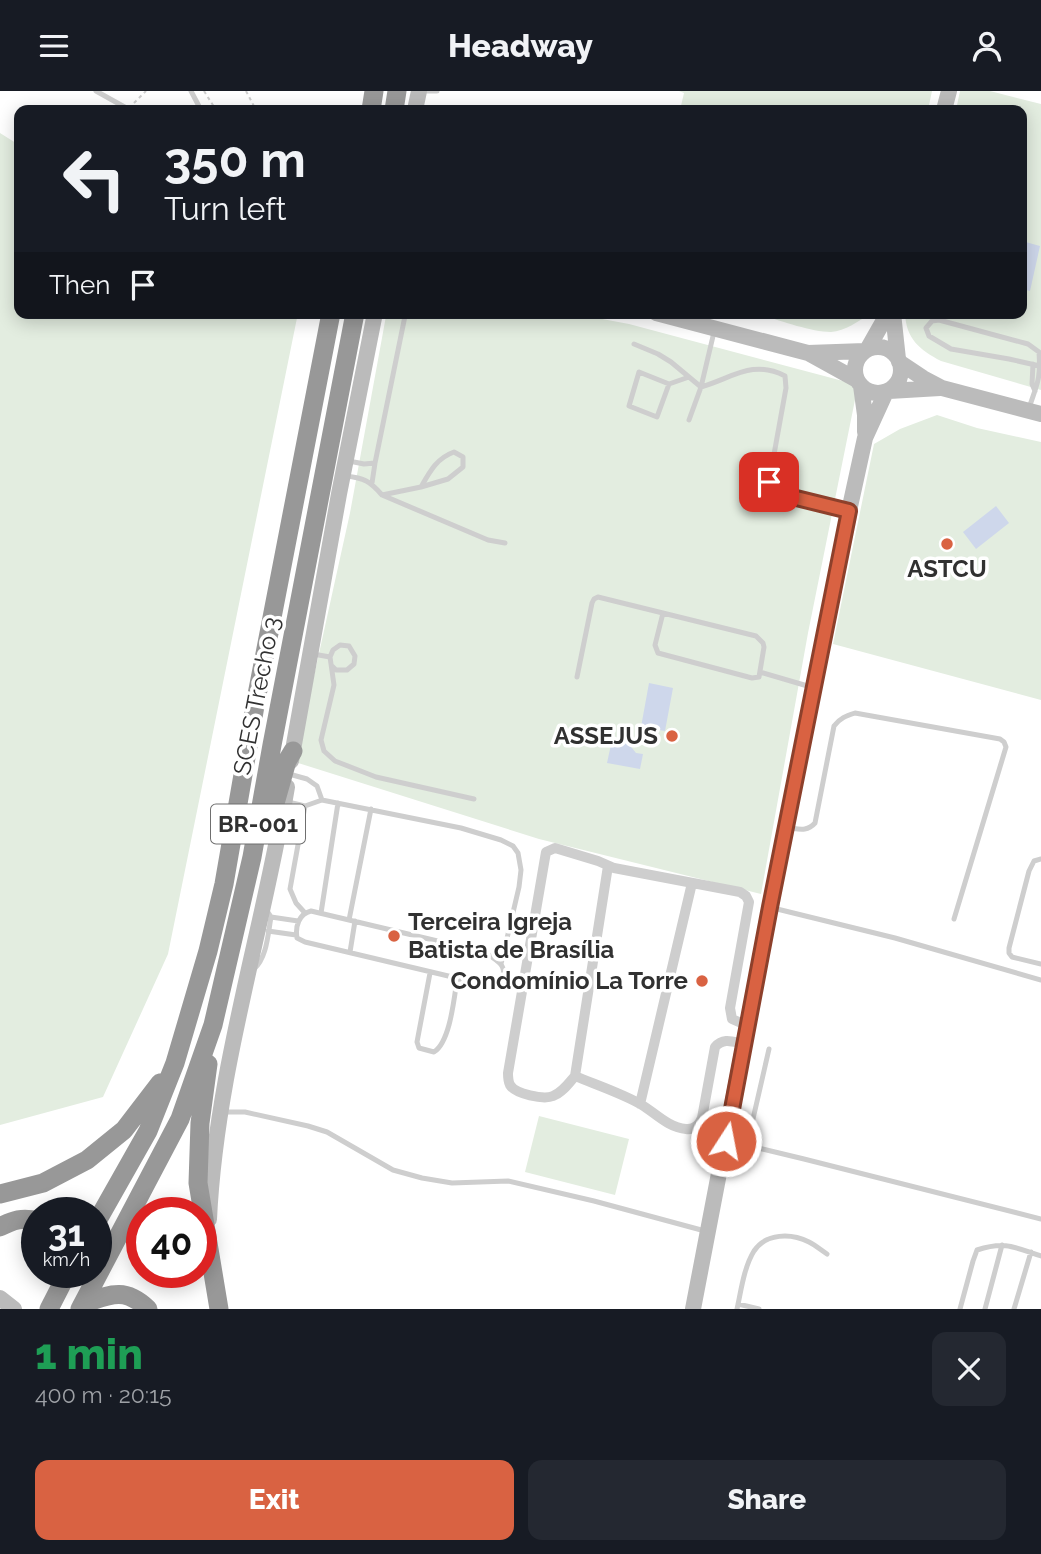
<!DOCTYPE html>
<meta charset="utf-8">
<style>
:root{--surface:#171b24;--page:#242831;--text:#f1f3f6;--muted:#9ea1a6;--accent:#d96242}
body{margin:0;font-family:Raleway,sans-serif;background:var(--page);color:var(--text);height:100vh;display:flex;flex-direction:column;font-size:26px;white-space:nowrap}
*{box-sizing:border-box;margin:0}
p{font-size:23px;color:var(--muted)}
.icon{flex:none;width:38px;height:38px;fill:none;stroke:currentColor;stroke-width:2;stroke-linecap:round;stroke-linejoin:round}
.map{position:relative;height:1218px;overflow:hidden}
.side{display:flex;flex-direction:column;background:var(--surface);flex:1}
.side>*{flex:none}
.hud{position:absolute;left:14px;top:14px;width:1013px;height:214px;border-radius:14px;box-shadow:0 4px 18px #0003;background:#171b24;color:var(--text);overflow:hidden}
.speed{position:absolute;left:21px;top:1106px;display:flex;gap:14px;font-size:35px;font-weight:700;text-align:center}
.speed>*{display:grid;place-content:center;width:91px;height:91px;border-radius:50%;background:var(--surface);box-shadow:0 4px 18px #0003;line-height:1}
.speed small{font-size:18px;font-weight:400}
.speed .limit{border:10px solid #d22;background:#fff;color:#111}
.pin{position:absolute;display:grid;place-items:center;width:60px;height:60px;color:#fff;margin:-30px;border-radius:14px;box-shadow:0 4px 10px #0006}
.me{position:absolute;width:77px;margin:-38px;rotate:11deg;stroke-linejoin:round;filter:drop-shadow(0 0 5px #0008)}
.turn{display:flex;align-items:center;gap:24px;height:147px;padding:0 35px;font-size:32px}
.turn .icon{width:91px;height:91px;stroke-width:2.5}
.turn b{display:block;font-size:49px;line-height:60px}
.then{display:flex;align-items:center;height:66px;padding:0 35px;background:#0003;gap:14px;font-size:26px}
.round{display:grid;place-items:center;flex:none;width:74px;height:74px;border-radius:14px;background:var(--page)}
.summary{display:flex;align-items:center;justify-content:space-between;height:119px;padding:0 35px}
h1{font-size:42px;font-weight:800;line-height:52px;color:#1e9e55}
.cta{display:flex;gap:14px;margin-top:auto;padding:14px 35px}
.cta a{flex:1;height:80px;border-radius:14px;background:var(--accent);color:#fff;font-size:28px;font-weight:800;line-height:80px;text-align:center}
.cta a+a{background:var(--page);color:var(--text)}
header{display:flex;justify-content:space-between;align-items:center;height:91px;padding:0 35px;background:var(--surface);font-size:32px;font-weight:800}
.map>svg:first-child{display:block}
.green{fill:#e3ede0}
.water{fill:#ced7eb}
.lines{fill:none;stroke-linecap:round;stroke-linejoin:round}
.path{stroke:#cecece;stroke-width:2;stroke-dasharray:3.5 3.5;stroke-linecap:butt}
.lane{stroke:#cecece;stroke-width:5}
.street{stroke:#cecece;stroke-width:10}
.secondary{stroke:#bbb;stroke-width:16}
.highway{stroke:#989898;stroke-width:19}
.route-casing{stroke:#8d402b;stroke-width:18}
.route{stroke:#d96242;stroke-width:12}
.poi-dot{fill:#d96242;stroke:#fff;stroke-width:2.5}
.labels{text-anchor:middle;stroke-width:7;stroke-linejoin:round;paint-order:stroke}
.shield{fill:#fff;stroke:#6f6f6f;stroke-width:2}
.shield-label{font-size:23px;font-weight:bold;fill:#313131}
.poi-label{font-size:24px;font-weight:bold;fill:#313131;stroke:#fff;text-anchor:end}
.street-label{font-size:24px;fill:#313131;stroke:#fff}
</style>
<header><svg class="icon" aria-label="menu" viewBox="0 0 24 24"><path d="M4 6h16M4 12h16M4 18h16"/></svg>Headway<svg class="icon" aria-label="person" viewBox="0 0 24 24"><circle cx="12" cy="8" r="4"/><path d="M4 21q1-7 8-7t8 7"/></svg></header>
<div class="map">
<svg width="1041" height="1218" viewBox="0 0 1041 1218">
<rect width="100%" height="100%" fill="#fff"/>
<path class="green" d="M 679,0 L 932,0 L 928,19 L 680,19 L 684,2 Z
M 960,0 L 990,0 L 1041,13 L 1041,299 L 941,270 C 920,259 906,248 905,222 L 1022,222 L 1022,19 L 956,19 Z
M 0,42 L 19,54 L 19,222 L 298,222 L 168,863 L 103,1006 L 0,1034 Z
M 388,222 L 570,222 L 629,233 L 858,294 L 808,542 L 761,803 L 539,748 L 295,671 L 350,422 L 386,225 Z
M 755,222 L 871,222 C 859,230 845,240 831,241 C 809,241 776,228 755,222 Z
M 937,324 L 977,337 L 1041,351 L 1041,609 L 833,553 L 874,353 L 900,338 Z
M 539,1025 L 629,1048 L 615,1104 L 525,1081 Z"/>
<path class="water" d="M 1022,150 L 1040,155 L 1030,200 L 1022,198 Z
M 996,415 L 1009,432 L 976,458 L 963,441 Z
M 649,592 L 673,597 L 665,640 L 641,636 Z
M 612,649 L 628,652 L 636,662 L 643,663 L 640,678 L 607,672 Z"/>
<g class="lines">
<path class="path" d="M 204,0 L 216,19
M 246,0 L 256,19
M 134,12 L 146,0"/>
<path class="lane" d="M 96,0 L 130,19
M 191,0 L 201,19
M 427,0 L 437,0
M 634,253 L 658,263 L 671,271 L 701,296 C 732,287 753,268 785,285 L 786,297 L 769,391 L 776,403 L 848,420
M 1033,273 L 1032,293 L 1035,300
M 669,293 L 657,326 L 629,315 L 639,281 L 669,293 L 689,286
M 1029,317 C 1037,293 1041,288 1039,261 L 1028,253 L 939,229 L 932,230 L 926,237 L 929,245 L 951,258 L 1009,268 L 1040,275
M 689,329 L 701,296 L 714,241
M 349,370 L 364,373 L 375,372 L 405,225
M 346,385 C 364,387 370,390 382,404 L 488,449 L 505,452
M 372,392 L 375,372
M 382,404 L 421,396 L 448,388 L 463,376 L 463,366 L 454,361 C 437,367 430,380 421,396
M 313,563 L 330,566 L 334,594 L 321,649 L 324,660 L 335,670 L 376,686 L 474,708
M 330,566 L 333,559 L 340,554 L 349,555 L 355,565 L 354,573 L 347,579 L 336,579 L 332,575
M 760,581 L 811,596
M 577,586 L 592,512 L 594,508 L 598,506 L 756,545 L 763,552 L 764,556 L 759,586 L 752,587 L 658,562 L 655,554 L 663,522
M 289,683 L 307,688 L 317,695 L 322,709 L 461,737 L 501,749 L 513,755 L 518,762 L 521,779 L 519,796 L 501,873
M 288,711 L 305,715 L 322,709
M 305,715 L 290,798 L 296,812 L 305,822
M 789,737 C 799,738 807,741 815,732 L 834,635 C 840,627 846,625 855,622 L 1000,648 L 1004,651 L 1006,656 L 954,828
M 1041,768 L 1034,770 L 1029,780 L 1009,857 L 1009,862 L 1012,866 L 1041,873
M 773,817 L 895,847 L 1041,889
M 311,820 L 484,861 C 497,869 511,876 499,891 L 482,893 L 305,851 L 297,847 C 295,835 299,823 311,820 Z
M 321,822 L 338,712
M 271,826 L 298,830
M 349,829 L 371,718
M 268,840 L 296,844
M 350,861 L 355,830
M 254,878 C 267,867 268,842 271,826 L 267,820
M 430,882 L 417,951 L 419,957 L 434,961 C 450,951 454,908 457,889
M 224,1021 L 245,1021 L 308,1035 L 327,1041 L 393,1079 L 422,1087 L 452,1092 L 508,1090 L 594,1110 L 705,1140
M 729,1050 L 804,1068 L 1041,1128
M 747,1054 L 769,958
M 738,1213 L 759,1218
M 737,1218 C 741,1200 744,1176 754,1160 C 766,1142 791,1142 809,1151 C 815,1154 821,1159 827,1163
M 960,1218 L 973,1170 L 977,1159 C 1005,1150 1014,1156 1041,1165
M 985,1218 L 1002,1154
M 1014,1218 L 1031,1161"/>
<path class="street" d="M 608,775 L 575,985 C 569,992 562,1002 553,1005 C 544,1009 515,1003 510,994 C 508,990 508,987 508,982 L 546,761 L 555,757 L 598,770 L 614,777 L 740,801 L 746,805 L 749,811 L 730,917 L 732,928 L 748,935
M 575,985 C 594,993 624,1003 642,1014 C 655,1022 669,1037 686,1038 C 694,1039 699,1034 702,1027 L 715,956 C 724,946 733,951 744,953
M 640,1013 L 692,792"/>
<path class="secondary" d="M 415,19 L 419,0
M 944,19 L 949,0
M 656,222 L 808,262 L 865,260
M 893,222 L 898,268
M855 279a23 23 0 1 1 46 0a23 23 0 1 1-46 0Z
M 867,259 L 888,222
M 810,263 L 857,289
M 899,271 L 923,287 L 942,297 L 1041,323
M 861,295 L 865,324 L 865,341
M 889,300 L 940,297
M 291,670 L 339,403 L 375,222
M 209,1128 C 216,981 263,840 287,696
M 0,1207 L 14,1218
M 693,1218 L 770,816 L 849,420 L 865,347 L 886,301"/>
<path class="highway" d="M 371,19 L 374,0
M 394,19 L 397,0
M 268,737 L 287,670 L 293,660
M 208,973 L 200,1032 L 198,1092 L 219,1218
M 0,1103 L 43,1092 L 87,1069 L 124,1039 L 160,992
M 96,1132 L 148,1040 L 175,972 L 208,860 L 224,793 L 256,609 L 331,222
M 0,1136 C 13,1129 23,1126 37,1130
M 83,1213 C 111,1203 125,1196 148,1218
M 49,1218 L 68,1181
M 80,1218 L 180,1028 L 213,934 L 252,766 L 272,654 L 355,222"/>
</g>
<g class="lines">
<g class="route-casing">
<path id="route" d="M 726,1050 L 770,816 L 849,420 L 776,402 L 769,391"/>
</g>
<use href="#route" class="route"/>
</g>
<g class="poi-dot">
<circle cx="947" cy="453" r="7"/>
<circle cx="672" cy="645" r="7"/>
<circle cx="394" cy="845" r="7"/>
<circle cx="702" cy="890" r="7"/>
</g>
<g class="labels">
<rect class="shield" x="211" y="713.5" width="94" height="39" rx="5"/>
<g class="shield-label">
<text x="258" y="741">BR-001</text>
</g>
<g class="poi-label">
<text x="947" y="486" text-anchor="middle">ASTCU</text>
<text x="658" y="653">ASSEJUS</text>
<text x="408" y="839" text-anchor="start">Terceira Igreja<tspan x="408" dy="28">Batista de Brasília</tspan></text>
<text x="688" y="898">Condomínio La Torre</text>
</g>
<g class="street-label">
<text transform="translate(257 605) rotate(-79)" y="8">SCES Trecho 3</text>
</g>
</g>
</svg>
<div class="speed"><div>31<small>km/h</small></div><div class="limit">40</div></div>
<div class="pin" style="left:769px;top:391px;background:#d93025"><svg class="icon" aria-label="arrive" viewBox="0 0 24 24"><path d="M6 21V4h12l-3 4 3 4H6"/></svg></div>
<svg class="me" style="left:726px;top:1050px" viewBox="-20 -20 40 40"><circle r="17" fill="#d96242" stroke="#fff" stroke-width="3"/><path d="M0-11L8 9 0 5-8 9z" fill="#fff"/></svg>
<div class="hud">
<div class="turn"><svg class="icon" aria-label="left" viewBox="0 0 24 24"><path d="M17 20v-9H6M10 6l-5 5 5 5"/></svg><div><b>350 m</b>Turn left</div></div>
<div class="then">Then<svg class="icon" aria-label="arrive" viewBox="0 0 24 24"><path d="M6 21V4h12l-3 4 3 4H6"/></svg></div>
</div>
</div>
<section class="side">
<div class="summary"><div><h1>1 min</h1><p>400 m · 20:15</p></div><a class="round"><svg class="icon" aria-label="close" viewBox="0 0 24 24"><path d="M6 6l12 12M18 6L6 18"/></svg></a></div>
<div class="cta"><a>Exit</a><a>Share</a></div>
</section>
